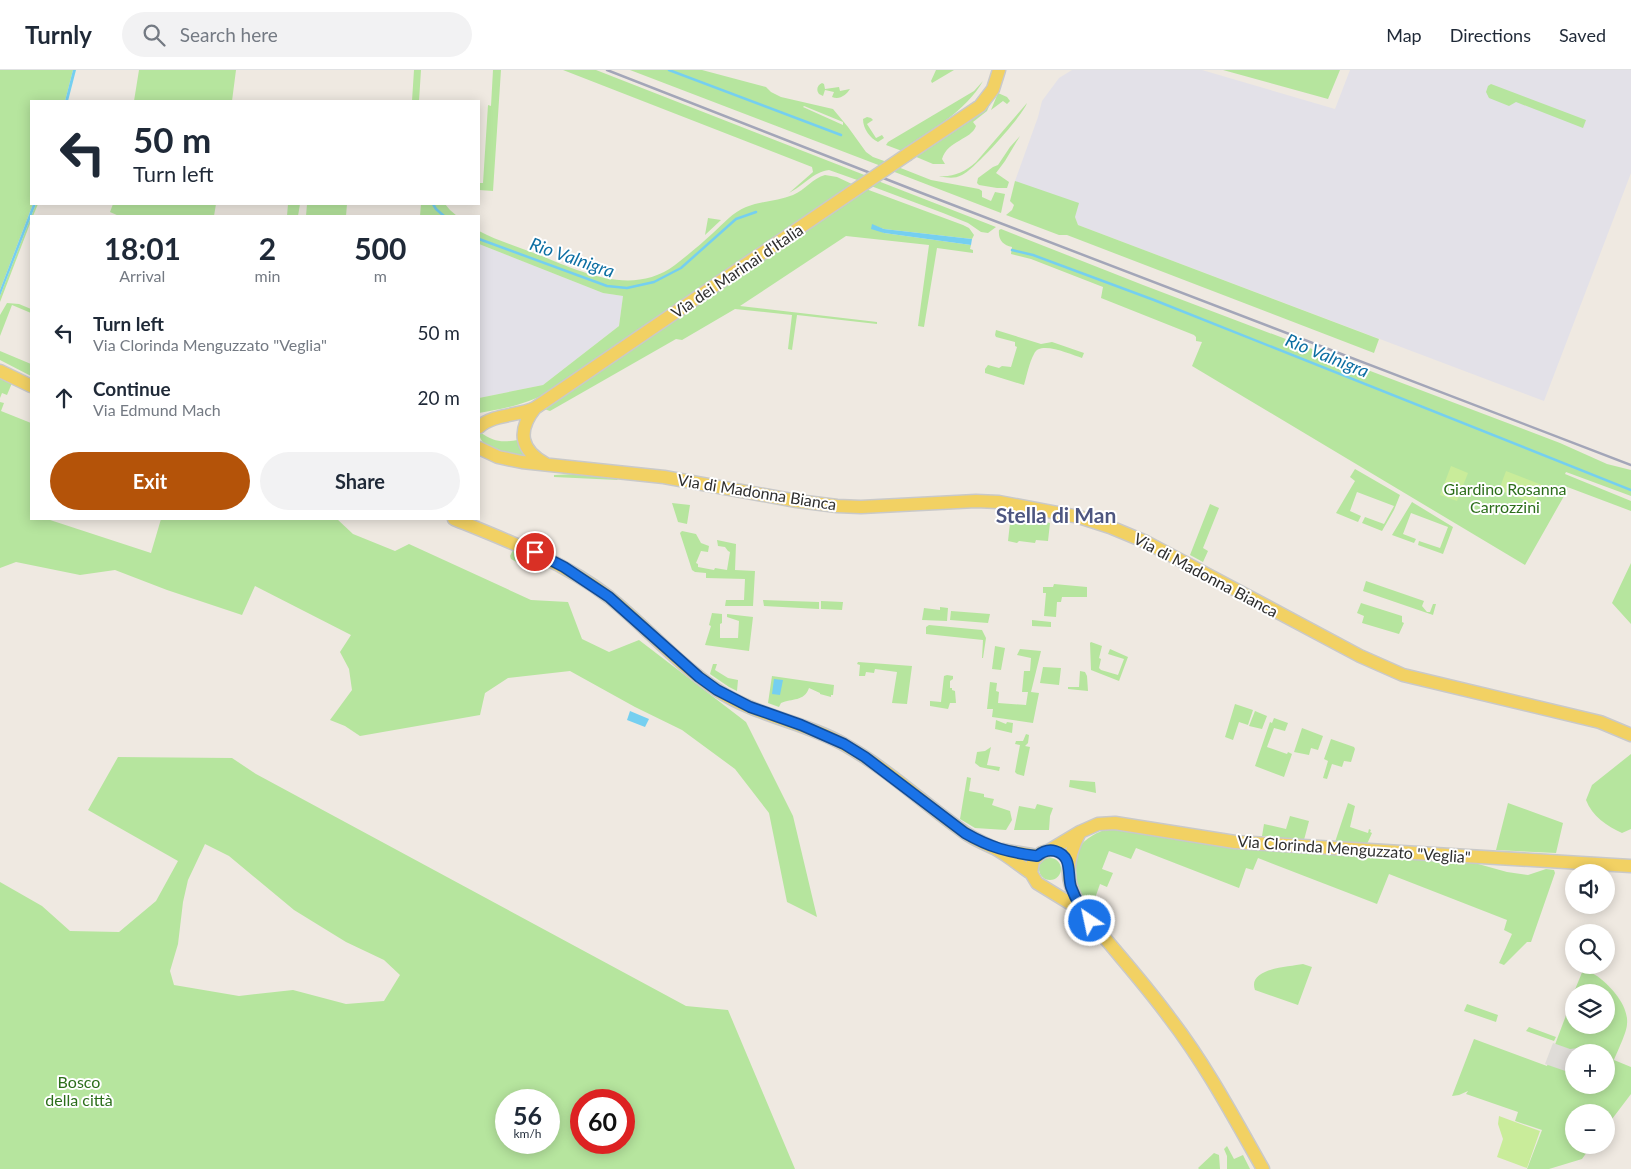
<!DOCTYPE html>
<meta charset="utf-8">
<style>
:root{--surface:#fff;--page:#f2f2f3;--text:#1f2937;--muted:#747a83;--line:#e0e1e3;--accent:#b45309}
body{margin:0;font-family:Lato,sans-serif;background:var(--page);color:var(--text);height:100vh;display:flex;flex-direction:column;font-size:19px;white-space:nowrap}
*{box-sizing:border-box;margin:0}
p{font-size:16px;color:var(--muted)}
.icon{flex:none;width:28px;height:28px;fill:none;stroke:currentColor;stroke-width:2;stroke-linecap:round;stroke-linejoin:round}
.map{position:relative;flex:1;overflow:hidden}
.panel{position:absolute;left:30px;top:145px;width:450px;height:305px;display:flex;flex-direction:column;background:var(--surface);border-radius:0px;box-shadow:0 2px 12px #0003}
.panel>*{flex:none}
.guide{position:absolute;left:30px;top:30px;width:450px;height:105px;border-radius:0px;box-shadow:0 2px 12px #0003;background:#fff;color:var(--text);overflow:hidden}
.fabs{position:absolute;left:1565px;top:794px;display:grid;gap:10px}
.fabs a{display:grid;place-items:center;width:50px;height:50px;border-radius:50%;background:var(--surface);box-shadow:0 2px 12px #0003;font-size:25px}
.speed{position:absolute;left:495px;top:1019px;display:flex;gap:10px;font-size:25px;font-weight:700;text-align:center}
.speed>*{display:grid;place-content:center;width:65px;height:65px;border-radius:50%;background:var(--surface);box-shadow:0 2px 12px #0003;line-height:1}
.speed small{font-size:12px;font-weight:400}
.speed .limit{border:8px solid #d22;background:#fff;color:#111}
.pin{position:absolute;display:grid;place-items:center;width:42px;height:42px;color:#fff;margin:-21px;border:2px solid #fff;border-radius:50%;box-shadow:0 1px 5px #0007}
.me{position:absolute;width:55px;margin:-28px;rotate:326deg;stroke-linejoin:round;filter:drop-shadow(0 0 4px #0008)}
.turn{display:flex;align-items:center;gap:18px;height:105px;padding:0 20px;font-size:22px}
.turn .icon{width:65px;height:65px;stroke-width:2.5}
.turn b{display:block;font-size:35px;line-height:42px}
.eta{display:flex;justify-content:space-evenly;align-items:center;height:85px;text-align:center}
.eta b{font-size:30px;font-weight:700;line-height:35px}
.cta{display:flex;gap:10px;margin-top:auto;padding:10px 20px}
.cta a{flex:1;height:58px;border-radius:30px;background:var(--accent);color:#fff;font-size:20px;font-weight:700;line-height:58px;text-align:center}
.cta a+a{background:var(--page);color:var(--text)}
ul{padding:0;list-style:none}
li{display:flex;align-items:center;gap:15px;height:65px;padding:0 20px}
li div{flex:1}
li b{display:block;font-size:19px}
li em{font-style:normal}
header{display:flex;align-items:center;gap:30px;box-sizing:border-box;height:70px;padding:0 25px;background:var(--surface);border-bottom:1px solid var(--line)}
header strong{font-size:24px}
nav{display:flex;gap:28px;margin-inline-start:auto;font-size:18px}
.search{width:350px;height:45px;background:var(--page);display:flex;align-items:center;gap:12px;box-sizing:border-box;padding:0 18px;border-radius:28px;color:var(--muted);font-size:19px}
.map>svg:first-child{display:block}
.industrial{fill:#e3e1e8}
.green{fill:#b6e59e;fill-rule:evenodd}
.pitch{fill:#c9ec9a}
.plaza{fill:#dfdcd8}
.water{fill:#75cff0}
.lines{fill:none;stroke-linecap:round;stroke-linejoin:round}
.stream{stroke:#75cff0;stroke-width:2.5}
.major-casing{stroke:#c9c9c9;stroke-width:15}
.major{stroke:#f2d163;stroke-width:12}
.rail{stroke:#a3a6b8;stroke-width:2.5}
.major-bridge-casing{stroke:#c9c9c9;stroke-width:15;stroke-linecap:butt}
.major-bridge{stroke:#f2d163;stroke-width:12}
.route-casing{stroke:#114b97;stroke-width:12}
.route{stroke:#1a73e8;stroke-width:9}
.labels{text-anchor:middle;stroke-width:4;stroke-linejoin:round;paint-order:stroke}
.street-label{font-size:16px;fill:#2e2e2e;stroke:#fff}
.park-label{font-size:16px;fill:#2c6e1b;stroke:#fff}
.water-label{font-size:18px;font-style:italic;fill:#0d6fa3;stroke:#fff}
.district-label{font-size:21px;font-weight:bold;fill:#4d5680;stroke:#fff}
</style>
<header>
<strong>Turnly</strong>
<div class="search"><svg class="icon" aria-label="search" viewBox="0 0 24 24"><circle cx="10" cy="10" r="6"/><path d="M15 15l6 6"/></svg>Search here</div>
<nav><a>Map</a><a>Directions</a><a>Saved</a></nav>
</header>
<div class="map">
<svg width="1631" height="1099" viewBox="0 0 1631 1099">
<rect width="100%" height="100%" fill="#efe9e1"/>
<path class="industrial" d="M 1072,0 L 1202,0 L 1335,39 L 1350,0 L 1631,0 L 1631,103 L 1544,331 L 1078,155 L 1075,147 L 1015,111 L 1038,47 L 1042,31 L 1059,8 Z
M 479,174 L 603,223 L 623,226 L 619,256 L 543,315 L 479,328 Z"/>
<path class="green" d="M 0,0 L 73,0 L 65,31 L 31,31 L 31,134 L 33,134 L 0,220 Z
M 139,0 L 236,0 L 232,31 L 134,31 Z
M 414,0 L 421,0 L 419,31 L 412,31 Z
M 493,0 L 501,0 L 493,121 L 479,120 L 479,113 L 483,113 L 488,35 L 491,36 Z
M 563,0 L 596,0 L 867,106 L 860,111 L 829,100 C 813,102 803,116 789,123 L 813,102 L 812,97 Z
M 630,0 L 702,0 L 766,17 L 771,22 L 781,27 L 833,39 L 848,57 L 866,82 L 873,87 L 887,92 L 881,96 ZM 804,36 L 843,52 L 843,55 L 803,37 Z
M 936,0 L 954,0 L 932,13 L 931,11 Z
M 1223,0 L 1340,0 L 1328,29 Z
M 983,11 C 967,40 929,62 902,81 L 886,75 L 888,72 L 974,21 Z
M 822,13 L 824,14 L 825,19 L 839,17 L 840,21 L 850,19 C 846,25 840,30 832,27 L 834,22 L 825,20 L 823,26 L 819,24 C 816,20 817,15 822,13 Z
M 1491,14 L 1586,50 L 1583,58 L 1516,32 L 1509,36 L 1489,28 L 1486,22 L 1488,16 Z
M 997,17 L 987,41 L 973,52 L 976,56 C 971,70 948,70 942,89 L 945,94 L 933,94 L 914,86 Z
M 998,23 L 1007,27 L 1010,31 L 1007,34 L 1003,31 L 991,40 Z
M 1027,33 C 1023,45 976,98 962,105 C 954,109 948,108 939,106 C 954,107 965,102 976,92 Z
M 867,47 L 871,48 L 873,50 L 867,54 L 876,68 L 882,65 L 884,68 L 878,72 C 870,68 863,59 863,49 Z
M 1020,66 L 1005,91 L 996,103 L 1009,112 L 1007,118 L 997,118 L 979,115 L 977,113 L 978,108 L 993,97 L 998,95 L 1010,77 Z
M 898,97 L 931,110 L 979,119 L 982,121 L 982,127 L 991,131 L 995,122 L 1005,124 L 1001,143 L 892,101 Z
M 825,105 L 837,107 L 854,115 L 550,321 C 526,335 505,338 479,343 L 479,328 L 543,315 L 619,256 L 623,226 L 603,223 L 479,174 L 479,161 C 498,171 519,177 539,185 C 582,202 632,227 675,195 C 688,185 701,174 713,163 C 723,154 733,142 746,137 C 761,131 778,131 793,125 C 805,120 813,108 825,105 Z
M 878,111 L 996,157 L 988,163 L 981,162 L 968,153 L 943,143 L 871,116 Z
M 1015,111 L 1079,133 L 1075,147 L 1078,155 L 1379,269 L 1374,283 L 1067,165 L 1059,165 L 1006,145 L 1012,140 L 1014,135 L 1010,131 Z
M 866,119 L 963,155 L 969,158 L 974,165 L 972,169 L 884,159 L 872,155 L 884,163 L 971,175 L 970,179 L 973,180 L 973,183 L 937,178 L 924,257 L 918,256 L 929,175 L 846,166 L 740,236 L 877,252 L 877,254 L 797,245 L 792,280 L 788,279 L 792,245 L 735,239 L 682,270 L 676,269 L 550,341 L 544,339 Z
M 36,134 L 38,134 L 33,146 L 31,146 L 31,151 L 0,232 L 0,226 Z
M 113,134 L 216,134 L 214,146 L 119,146 L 110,142 Z
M 288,134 L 300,134 L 298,146 L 287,146 Z
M 307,134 L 347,134 L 346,146 L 306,146 Z
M 421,134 L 445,134 L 450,140 L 457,146 L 420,146 Z
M 708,148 L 721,150 L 705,165 Z
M 1001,159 L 1143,215 L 1560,373 L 1607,394 L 1631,400 L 1631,426 L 1566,402 L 1565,404 L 1631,431 L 1631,441 L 1562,415 L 1568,419 L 1525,495 L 1192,296 L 1202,272 L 1196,271 L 1196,267 L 1194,265 L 1101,228 L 1103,217 L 1031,189 L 1011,184 L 1012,177 C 1003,175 998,170 999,160 Z
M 7,233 L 19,234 L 31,239 L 31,243 L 12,235 L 0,266 L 0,245 Z
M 996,260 L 1041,274 L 1052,272 L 1055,273 L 1084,283 L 1082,288 C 1071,285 1040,270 1034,284 C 1029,293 1027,305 1024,315 L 985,303 L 985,299 L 988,295 L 999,298 L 1002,296 L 1011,297 L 1017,277 L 1015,276 L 1015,272 L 996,267 L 995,265 Z
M 0,281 L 31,294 L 31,306 L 0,290 Z
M 0,308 L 12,313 L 7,325 L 2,323 L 0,328 Z
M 0,332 L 4,333 L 1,341 L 31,353 L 31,449 L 47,449 L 151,483 L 161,449 L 337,449 L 353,464 L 395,481 L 409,474 L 531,530 L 568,532 L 582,569 L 609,582 L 639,570 L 746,652 L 793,746 L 817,847 L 787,832 L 769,743 L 735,699 L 682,660 L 635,637 L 570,601 L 508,608 L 485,623 L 480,645 L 360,666 L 345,656 L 330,650 L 352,620 L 349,599 L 340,582 L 351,565 L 255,516 L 242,545 L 167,520 L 115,500 L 80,505 L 16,492 L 0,498 Z
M 480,362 C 495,373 502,372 519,370 L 526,386 C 514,386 476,379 480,362 Z
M 1355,399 L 1400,425 L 1394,440 L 1382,461 L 1362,453 L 1365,447 L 1384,454 L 1394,436 L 1357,422 L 1350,441 L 1361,446 L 1358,452 L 1336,443 L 1355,411 L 1350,407 Z
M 577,404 L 616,408 L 618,410 L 554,407 L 554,405 Z
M 1412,432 L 1453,457 L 1443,484 L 1418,475 L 1419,471 L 1440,478 L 1448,457 L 1411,443 L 1403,464 L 1416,469 L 1414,473 L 1392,465 Z
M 672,433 L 690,435 L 687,454 L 678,452 Z
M 1210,434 L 1219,438 L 1203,478 L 1208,481 L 1203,492 L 1190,485 Z
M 1011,444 L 1050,453 L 1048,471 L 1036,470 L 1035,473 L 1019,471 L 1017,473 L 1008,471 Z
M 682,461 L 696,464 L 701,473 L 709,476 L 708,482 L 701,481 L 696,493 L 698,494 L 698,497 L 714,500 L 715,498 L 727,500 L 730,482 L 728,481 L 725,477 L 718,476 L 717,470 L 736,474 L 735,500 L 755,501 L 753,536 L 725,536 L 726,530 L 744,530 L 745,509 L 706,508 L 706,503 L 695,502 L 692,500 L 680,463 Z
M 514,478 L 536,488 L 532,498 L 529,500 L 524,498 L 524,496 L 511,489 L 510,486 Z
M 1631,493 L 1631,554 L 1612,533 Z
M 1366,511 L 1424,531 L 1422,536 L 1427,542 L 1430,542 L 1433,534 L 1436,534 L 1433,545 L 1363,521 Z
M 1054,514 L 1087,517 L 1087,527 L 1062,527 L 1061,532 L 1057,532 L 1056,547 L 1044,546 L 1046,523 L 1043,523 L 1043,517 L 1053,517 Z
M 763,530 L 819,532 L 819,539 L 764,536 Z
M 821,531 L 843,532 L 842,540 L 821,539 Z
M 1361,533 L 1402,546 L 1402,552 L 1404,553 L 1399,564 L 1362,553 L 1364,546 L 1357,543 Z
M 940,537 L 948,538 L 947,551 L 922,550 L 924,538 L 940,540 Z
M 951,541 L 990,544 L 988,553 L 950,550 Z
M 712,543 L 722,544 L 722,553 L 720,554 L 720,568 L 738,568 L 739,551 L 727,547 L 727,544 L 753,547 L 749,581 L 705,575 L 711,556 L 709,555 Z
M 1032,550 L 1051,552 L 1051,557 L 1032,556 Z
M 929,555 L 982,560 L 986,568 L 983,588 L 982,588 L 983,570 L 926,564 L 926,557 Z
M 1091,572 L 1102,576 L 1099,588 L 1101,589 L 1099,598 L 1101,600 L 1118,605 L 1124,589 L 1108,584 L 1110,579 L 1128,587 L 1119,611 L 1091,600 L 1090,573 Z
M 995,576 L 1005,578 L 1001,600 L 992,599 Z
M 1020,579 L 1041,581 L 1031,622 L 1039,623 L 1033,653 L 992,647 L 993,639 L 987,639 L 990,612 L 997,613 L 996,621 L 999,622 L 998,633 L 1026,635 L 1028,622 L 1022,622 L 1024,601 L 1030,601 L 1031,588 L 1017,585 Z
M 858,592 L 912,596 L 907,634 L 892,633 L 897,602 L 875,599 L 874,603 L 866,602 L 865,606 L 859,606 L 860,595 L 857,594 Z
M 713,594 L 717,594 L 715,600 L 728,608 L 738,610 L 737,621 L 729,617 L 710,604 Z
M 1043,597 L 1061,598 L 1059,615 L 1040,613 Z
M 1080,601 L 1085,602 L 1087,606 L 1088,621 L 1068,619 L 1068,617 L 1079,617 Z
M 947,605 L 953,606 L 953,609 L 950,611 L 950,618 L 952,618 L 952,620 L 955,621 L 956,633 L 950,633 L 948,639 L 930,636 L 930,631 L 941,632 L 944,606 Z
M 772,606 L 834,615 L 833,625 L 831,625 L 831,627 L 820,624 L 820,623 L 809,618 C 804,632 792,628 781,633 L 779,637 L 768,633 Z
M 1235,634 L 1253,640 L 1248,655 L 1239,652 L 1233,670 L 1225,667 Z
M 1255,641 L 1267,646 L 1262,659 L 1249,656 Z
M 1274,648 L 1288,653 L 1285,661 L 1274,658 L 1267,677 L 1287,684 L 1288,682 L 1292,684 L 1284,707 L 1255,696 L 1270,652 L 1272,653 Z
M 996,650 L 1006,654 L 1007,652 L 1013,653 L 1012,663 L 995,659 Z
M 1302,658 L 1323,666 L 1318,680 L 1311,678 L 1309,685 L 1294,682 Z
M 1026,664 L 1029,665 L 1028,673 L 1025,676 L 1030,677 L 1024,706 L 1017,704 L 1015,702 L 1020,675 L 1015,674 L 1016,671 L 1023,671 Z
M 1331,669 L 1354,677 L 1355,679 L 1351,692 L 1344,691 L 1342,697 L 1332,694 L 1327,709 L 1323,708 L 1328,691 L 1324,689 Z
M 991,677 L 987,695 L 1000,697 L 999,701 L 980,697 L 975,693 L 977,682 L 985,681 Z
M 1631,684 L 1631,759 L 1622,763 C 1607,756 1592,746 1586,730 L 1592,715 Z
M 118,687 L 232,688 L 256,704 L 686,936 L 728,940 L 795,1099 L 0,1099 L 0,812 L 42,836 L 70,861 L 119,862 L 156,831 L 178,791 L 88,740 ZM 205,774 L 229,786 L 294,840 L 346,872 L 384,890 L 400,905 L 384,931 L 346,934 L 293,920 L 239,926 L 174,915 L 170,901 L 178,874 L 183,832 L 188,810 ZM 506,1030 L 549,1030 L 549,1072 L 506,1072 ZM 581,1030 L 624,1030 L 624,1072 L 581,1072 Z
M 967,707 L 971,708 L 969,721 L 984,724 L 984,727 L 994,729 L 992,735 L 1010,741 L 1012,750 L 1006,760 L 975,758 L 960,749 Z
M 1070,710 L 1095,712 L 1096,723 L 1069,717 Z
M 1348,733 L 1355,736 L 1350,757 L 1368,763 L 1369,759 L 1371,760 L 1370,762 L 1372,763 L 1367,774 L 1335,772 Z
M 1508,733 L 1563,753 L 1556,783 L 1496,780 Z
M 1037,734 L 1053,738 L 1050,746 L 1049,760 L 1014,760 L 1019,736 L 1035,739 Z
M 1290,746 L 1309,751 L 1304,770 L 1266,768 L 1266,766 L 1262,766 L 1264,754 L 1286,759 Z
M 1115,756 L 1146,760 L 1242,780 L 1251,779 L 1321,785 L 1361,785 L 1471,792 L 1507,802 L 1528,805 L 1546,799 L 1554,800 L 1555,803 L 1531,872 L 1527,872 L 1504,895 L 1499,893 L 1512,864 L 1504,860 L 1507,850 L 1389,804 L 1377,834 L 1258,788 L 1253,800 L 1246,798 L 1239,818 L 1136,778 L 1131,789 L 1109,781 L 1102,799 L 1113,803 L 1107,817 L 1100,814 L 1094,831 C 1076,829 1077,812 1076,798 C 1076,790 1076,782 1081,775 C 1089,765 1103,760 1115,756 Z
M1039 799a11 11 0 1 1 22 0a11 11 0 1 1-22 0Z
M 1303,894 L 1312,897 L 1298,935 L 1255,920 C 1247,898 1288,897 1303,894 Z
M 1583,900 C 1587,902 1593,903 1597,906 C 1611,916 1629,936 1627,954 C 1627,962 1617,982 1614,990 L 1631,997 L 1631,1024 L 1606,1057 L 1606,1042 L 1574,1042 L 1574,1075 L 1592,1075 L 1582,1089 L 1549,1099 L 1527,1099 L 1542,1060 L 1515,1051 L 1518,1042 L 1466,1024 L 1468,1021 L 1459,1025 L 1452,1026 L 1474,969 L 1547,996 L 1574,924 L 1574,955 L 1606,955 L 1606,922 L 1574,922 ZM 1574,982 L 1606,982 L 1606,1015 L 1574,1015 Z
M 1467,934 L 1498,945 L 1496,952 L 1464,941 Z
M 1529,957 L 1556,967 L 1554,971 L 1526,961 Z
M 1227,1076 L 1234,1089 L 1243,1085 L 1250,1099 L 1227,1099 L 1227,1086 L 1224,1079 Z
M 1214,1083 L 1219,1085 L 1220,1099 L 1199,1099 L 1198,1098 Z"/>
<path class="pitch" d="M 1451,396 L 1468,403 L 1457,431 L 1440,425 Z
M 1506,401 L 1542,415 L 1535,434 L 1499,420 Z
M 1499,1046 L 1540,1061 L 1527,1098 L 1497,1087 L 1503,1069 L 1498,1054 Z"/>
<path class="plaza" d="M 1553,973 L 1570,979 L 1578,978 L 1586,982 L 1574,982 L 1574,1004 L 1545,994 Z"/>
<path class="water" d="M 73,0 L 76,0 L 68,31 L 65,31 Z
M 33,134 L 36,134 L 0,226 L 0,220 Z
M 872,154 L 884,159 L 972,169 L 971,175 L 884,163 L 871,159 Z
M 774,609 L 783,610 L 780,625 L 772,624 Z
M 630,641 L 649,649 L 645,657 L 627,650 Z"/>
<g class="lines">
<path class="stream" d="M 669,0 L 841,65
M 433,134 L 436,139 L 444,146
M 479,169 L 607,216 L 627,218 L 654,212 L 681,198 L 736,149 L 756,142
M 1012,180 L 1033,185 L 1154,230 L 1631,420"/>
<g class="major-casing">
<path id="major" d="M 908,84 L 980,36 L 993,19 L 999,0
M 0,301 L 31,316
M 535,338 C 517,361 520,380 546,394
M 479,357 C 493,344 518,346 535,338 L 852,122
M 479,378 L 498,387 L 522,392 L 664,407 L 797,431 L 837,436 L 861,437 L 976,431 L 999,432 L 1079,447 L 1110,457 L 1146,472 L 1360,586 L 1403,605 L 1600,652 L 1631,665
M 454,449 C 508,471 562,491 609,527 C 645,556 679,595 717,620 C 756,646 805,652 845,675 C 888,699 924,734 964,762 C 973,769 984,773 994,778 C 1007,785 1019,795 1031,803
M 1080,762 C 1071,779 1065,797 1071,816 C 1078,839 1094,855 1109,873 C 1129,897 1150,921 1169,947 C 1206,995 1233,1046 1263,1099
M 1002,780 L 1037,786
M 1081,840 L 1037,813 L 1031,803 L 1033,791 L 1041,783 L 1050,780 L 1080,762 L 1098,754 L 1115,753 L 1235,772 L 1631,796"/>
</g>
<use href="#major" class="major"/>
<path class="rail" d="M 607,0 L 919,122 L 1631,395"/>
<g class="major-bridge-casing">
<path id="major-bridge" d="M 852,122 L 908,84"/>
</g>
<use href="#major-bridge" class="major-bridge"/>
</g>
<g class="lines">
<g class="route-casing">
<path id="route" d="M 535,482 L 564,497 L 609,527 L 699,607 L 717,620 L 750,637 L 801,655 L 844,674 L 865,687 L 965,763 C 991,778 1008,782 1037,786 C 1042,782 1048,779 1055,781 C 1073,786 1067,804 1071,817 C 1076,830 1082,841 1090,851"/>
</g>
<use href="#route" class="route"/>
</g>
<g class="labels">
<g class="street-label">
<text transform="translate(737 201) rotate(-34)" y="6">Via dei Marinai d'Italia</text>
<text transform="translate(757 422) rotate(9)" y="6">Via di Madonna Bianca</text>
<text transform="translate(1206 505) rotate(28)" y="6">Via di Madonna Bianca</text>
<text transform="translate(1354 779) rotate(4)" y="6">Via Clorinda Menguzzato "Veglia"</text>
</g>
<g class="park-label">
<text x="1505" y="425">Giardino Rosanna<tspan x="1505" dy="18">Carrozzini</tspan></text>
<text x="79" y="1018">Bosco<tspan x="79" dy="18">della città</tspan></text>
</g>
<g class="water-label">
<text transform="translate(572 188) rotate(19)" y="6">Rio Valnigra</text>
<text transform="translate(1327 286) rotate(22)" y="6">Rio Valnigra</text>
</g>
<g class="district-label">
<text x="1056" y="453">Stella di Man</text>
</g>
</g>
</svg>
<div class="fabs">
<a><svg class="icon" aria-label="sound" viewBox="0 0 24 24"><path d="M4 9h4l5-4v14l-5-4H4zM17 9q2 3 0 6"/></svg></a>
<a><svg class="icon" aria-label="search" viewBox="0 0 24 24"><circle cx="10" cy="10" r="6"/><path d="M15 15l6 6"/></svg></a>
<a><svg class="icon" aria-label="layers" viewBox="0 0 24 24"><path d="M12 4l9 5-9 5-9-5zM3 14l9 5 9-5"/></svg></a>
<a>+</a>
<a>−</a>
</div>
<div class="speed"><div>56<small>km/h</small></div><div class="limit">60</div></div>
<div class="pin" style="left:535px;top:482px;background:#d93025"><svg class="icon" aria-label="arrive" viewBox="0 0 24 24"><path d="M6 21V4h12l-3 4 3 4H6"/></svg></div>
<svg class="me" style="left:1090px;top:851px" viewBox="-20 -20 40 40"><circle r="17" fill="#1a73e8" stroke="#fff" stroke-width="3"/><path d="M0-11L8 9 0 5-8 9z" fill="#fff"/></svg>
<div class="guide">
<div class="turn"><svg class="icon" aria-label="left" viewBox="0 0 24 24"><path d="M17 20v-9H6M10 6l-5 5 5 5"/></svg><div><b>50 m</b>Turn left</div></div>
</div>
<section class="panel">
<div class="eta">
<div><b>18:01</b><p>Arrival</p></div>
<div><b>2</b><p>min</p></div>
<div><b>500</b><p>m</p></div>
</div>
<ul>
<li><svg class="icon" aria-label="left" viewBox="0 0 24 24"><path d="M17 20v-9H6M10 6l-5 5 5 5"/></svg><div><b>Turn left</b><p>Via Clorinda Menguzzato &quot;Veglia&quot;</p></div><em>50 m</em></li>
<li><svg class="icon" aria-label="ahead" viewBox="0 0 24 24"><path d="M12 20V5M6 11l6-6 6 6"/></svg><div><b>Continue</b><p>Via Edmund Mach</p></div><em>20 m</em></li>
</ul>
<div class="cta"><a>Exit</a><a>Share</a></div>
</section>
</div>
